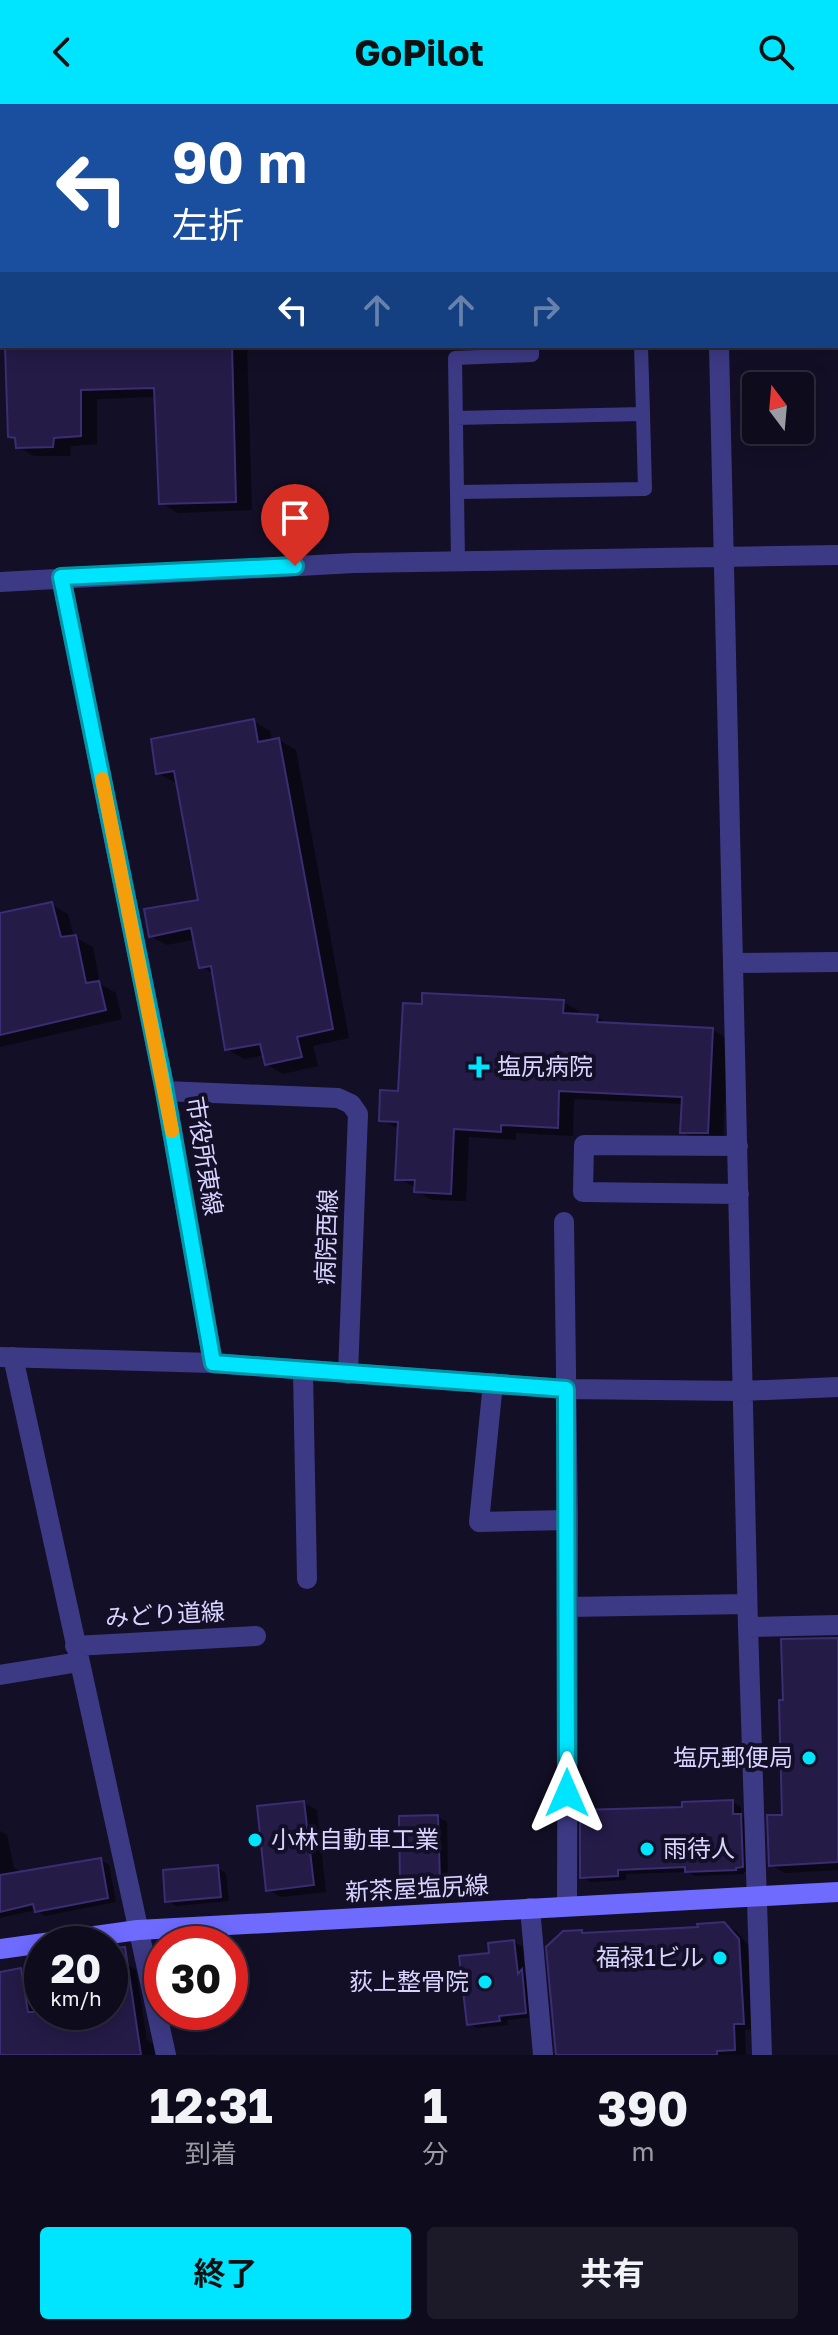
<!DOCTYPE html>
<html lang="ja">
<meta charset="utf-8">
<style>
:root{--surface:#0e0b1c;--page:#1c1929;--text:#f1f3f6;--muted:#9b9ba3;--line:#2e2b3b;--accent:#00e5ff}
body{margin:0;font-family:"Golos Text","Noto Sans JP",sans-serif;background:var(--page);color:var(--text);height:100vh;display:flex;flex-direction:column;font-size:30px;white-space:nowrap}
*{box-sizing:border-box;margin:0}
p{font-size:26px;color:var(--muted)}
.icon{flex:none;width:44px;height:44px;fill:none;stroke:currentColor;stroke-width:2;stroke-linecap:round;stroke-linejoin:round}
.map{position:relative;height:1951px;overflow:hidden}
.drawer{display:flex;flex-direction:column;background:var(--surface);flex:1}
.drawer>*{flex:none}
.guide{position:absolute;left:0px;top:0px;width:838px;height:244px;box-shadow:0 4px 20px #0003,0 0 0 2px var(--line);background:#1a4fa0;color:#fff;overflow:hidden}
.needle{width:52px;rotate:344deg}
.tools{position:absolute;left:742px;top:268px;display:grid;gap:16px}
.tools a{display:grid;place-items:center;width:72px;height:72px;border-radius:8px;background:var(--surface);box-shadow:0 4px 20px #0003,0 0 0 2px var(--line);font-size:40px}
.speed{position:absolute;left:24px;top:1822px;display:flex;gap:16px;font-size:40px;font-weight:700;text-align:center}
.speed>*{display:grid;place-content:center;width:104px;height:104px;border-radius:50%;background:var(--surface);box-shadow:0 4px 20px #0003,0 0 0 2px var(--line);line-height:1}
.speed small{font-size:20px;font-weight:400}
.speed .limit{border:12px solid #d22;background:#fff;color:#111}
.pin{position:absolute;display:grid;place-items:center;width:68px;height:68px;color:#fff;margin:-82px -34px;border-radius:50% 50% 50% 0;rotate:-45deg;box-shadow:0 0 8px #0007}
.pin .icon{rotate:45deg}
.me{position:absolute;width:88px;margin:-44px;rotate:0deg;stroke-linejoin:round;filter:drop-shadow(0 0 6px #0008)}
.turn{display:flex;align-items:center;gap:28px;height:168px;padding:0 40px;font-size:36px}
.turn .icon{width:104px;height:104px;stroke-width:2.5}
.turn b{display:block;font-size:56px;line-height:68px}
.lanes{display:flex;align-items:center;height:76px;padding:0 40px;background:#0003;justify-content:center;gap:40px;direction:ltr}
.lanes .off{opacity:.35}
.eta{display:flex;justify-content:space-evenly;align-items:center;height:136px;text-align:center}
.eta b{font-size:48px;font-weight:700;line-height:56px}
.button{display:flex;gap:16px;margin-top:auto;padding:16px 40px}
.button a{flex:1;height:92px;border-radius:8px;background:var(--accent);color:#111;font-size:32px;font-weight:700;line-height:92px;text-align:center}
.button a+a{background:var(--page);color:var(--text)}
header{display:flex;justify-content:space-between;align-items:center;height:104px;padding:0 40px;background:var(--accent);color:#111;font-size:36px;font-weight:700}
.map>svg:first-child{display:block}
.shadow{fill:#0007}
.building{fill:#241b47;stroke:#3b2d73;stroke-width:2}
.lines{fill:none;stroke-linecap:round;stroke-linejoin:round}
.lane{stroke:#3d3a85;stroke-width:14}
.street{stroke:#3d3a85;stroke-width:20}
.secondary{stroke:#6f6bff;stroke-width:20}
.route-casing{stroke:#0095a6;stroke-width:20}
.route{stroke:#00e5ff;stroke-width:14}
.slow{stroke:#f59e0b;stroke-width:14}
.poi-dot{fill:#00e5ff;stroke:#130f26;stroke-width:3}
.labels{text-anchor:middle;stroke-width:8;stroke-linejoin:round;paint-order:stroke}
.poi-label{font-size:24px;fill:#d9d4ff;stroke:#130f26;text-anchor:start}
.street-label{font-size:24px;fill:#d9d4ff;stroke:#130f26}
</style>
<header><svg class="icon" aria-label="back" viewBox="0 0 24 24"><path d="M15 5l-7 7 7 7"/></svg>GoPilot<svg class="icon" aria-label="search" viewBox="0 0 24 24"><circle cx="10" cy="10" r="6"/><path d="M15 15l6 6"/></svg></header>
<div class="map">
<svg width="838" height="1951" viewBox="0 0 838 1951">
<rect width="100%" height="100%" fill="#130f26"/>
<path class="shadow" d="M 406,0 L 504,0 L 504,2 L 406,2 Z
M 7,242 L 247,242 L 252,406 L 178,409 L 161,399 L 156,293 L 97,295 L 97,340 L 71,342 L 70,352 L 34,352 L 18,343 L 17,336 L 10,332 Z
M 323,242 L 455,242 L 330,246 Z
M 253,617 L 270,627 L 272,637 L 279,636 L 296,646 L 349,934 L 313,942 L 318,962 L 283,970 L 266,960 L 265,951 L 244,955 L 227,945 L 214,870 L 201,862 L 196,835 L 167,841 L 150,832 L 200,798 L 178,678 L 174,678 L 157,669 Z
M 51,800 L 68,810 L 74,833 L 93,843 L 100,880 L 116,889 L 122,915 L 0,943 L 0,811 Z
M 563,898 L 579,907 L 578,912 L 597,913 L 611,921 L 713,926 L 728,935 L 723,1037 L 697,1036 L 682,1028 L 683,1000 L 574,995 L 573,1032 L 516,1029 L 516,1036 L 469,1033 L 466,1097 L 432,1096 L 416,1087 L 417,1084 L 397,1074 L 400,1025 L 381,1016 L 400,989 Z
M 838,1536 L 838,1766 L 785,1769 L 771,1761 L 784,1713 L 785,1598 Z
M 732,1698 L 741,1703 L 741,1712 L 749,1717 L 751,1767 L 744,1768 L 744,1770 L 695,1772 L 687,1768 L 626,1770 L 626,1776 L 591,1778 L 582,1773 L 684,1705 Z
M 304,1699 L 317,1706 L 326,1788 L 281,1793 L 268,1785 Z
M 438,1713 L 447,1718 L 448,1781 L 411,1781 L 402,1776 Z
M 0,1727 L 7,1731 L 14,1764 L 23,1769 L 100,1756 L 109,1761 L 116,1798 L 45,1812 L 36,1806 L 0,1814 Z
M 218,1764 L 226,1769 L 229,1797 L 176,1802 L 167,1797 Z
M 724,1820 L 736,1827 L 750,1843 L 754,1925 L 745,1926 L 746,1951 L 556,1951 L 581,1828 L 586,1831 L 700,1825 Z
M 514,1838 L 523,1843 L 525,1870 L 531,1873 L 534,1913 L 507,1916 L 508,1921 L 477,1924 L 469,1919 L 491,1850 Z
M 126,1860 L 136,1866 L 147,1936 L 153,1940 L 155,1951 L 0,1951 L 0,1870 L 21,1866 L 31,1874 L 42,1873 L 42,1908 L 110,1908 L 110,1863 Z"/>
<path class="building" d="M 5,242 L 232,242 L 236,398 L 159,400 L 154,284 L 81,286 L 81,332 L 54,334 L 53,343 L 16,344 L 15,334 L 8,333 Z
M 254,615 L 258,638 L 279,634 L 333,925 L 297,933 L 302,953 L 265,961 L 260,940 L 225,946 L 211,862 L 199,864 L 191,824 L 149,833 L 144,805 L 198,796 L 174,667 L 156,670 L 151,635 Z
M 52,798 L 61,833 L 76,831 L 86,879 L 99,877 L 106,906 L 0,931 L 0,809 Z
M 422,889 L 564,896 L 563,909 L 598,911 L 597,918 L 713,924 L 708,1029 L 680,1029 L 682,993 L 559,987 L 558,1024 L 501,1021 L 501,1028 L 454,1025 L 451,1090 L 414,1088 L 415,1076 L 395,1076 L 398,1018 L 379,1017 L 380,986 L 398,987 L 403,899 L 422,900 Z
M 838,1534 L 838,1758 L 769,1762 L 767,1711 L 782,1711 L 779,1596 L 783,1596 L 781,1535 Z
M 733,1696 L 733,1710 L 741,1710 L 743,1763 L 736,1764 L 736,1766 L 685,1768 L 685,1763 L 618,1766 L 618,1772 L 580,1774 L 580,1706 L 682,1703 L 682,1698 Z
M 304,1697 L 314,1781 L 266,1787 L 257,1702 Z
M 438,1711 L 440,1777 L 400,1778 L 399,1712 Z
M 101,1754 L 108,1794 L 35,1808 L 33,1800 L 0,1808 L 0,1771 Z
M 218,1761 L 221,1793 L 165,1798 L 163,1766 Z
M 724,1818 L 739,1835 L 744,1920 L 734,1920 L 735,1946 L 717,1947 L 717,1951 L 556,1951 L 546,1843 L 563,1827 L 582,1826 L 582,1829 L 698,1823 L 697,1820 Z
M 514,1836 L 518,1870 L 522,1865 L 526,1909 L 499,1912 L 500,1917 L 467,1921 L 459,1852 L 489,1849 L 488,1839 Z
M 125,1843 L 141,1951 L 0,1951 L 0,1868 L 21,1864 L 28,1908 L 110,1908 L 110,1844 Z"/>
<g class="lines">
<path class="lane" d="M 456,314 L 643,310 L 641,242
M 457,388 L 645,385 L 643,310
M 458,457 L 455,254 L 532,251 L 532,242"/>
<path class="street" d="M 708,0 L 708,2
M 719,242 L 748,1523 L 762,1951
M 61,473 L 165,987
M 0,478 L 354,459 L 838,451
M 734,859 L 838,858
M 738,1042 L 584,1041 L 583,1088 L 739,1090
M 564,1118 L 568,1416 L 567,1802
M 0,1253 L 213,1259 L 566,1285 L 743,1287 L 838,1283
M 13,1253 L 166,1951
M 213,1259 L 165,987 L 338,994 L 351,1000 L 358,1010 L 348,1270
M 303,1268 L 307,1475
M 493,1279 L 479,1418 L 568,1416
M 567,1503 L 747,1500
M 748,1523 L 838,1521
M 75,1542 L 256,1532
M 0,1571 L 79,1558
M 530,1804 L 543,1951"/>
<path class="secondary" d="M 74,2 L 81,0
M 0,23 L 2,22
M 0,1845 L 138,1826 L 838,1788"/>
</g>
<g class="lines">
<g class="route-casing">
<path id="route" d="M 295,462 L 61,473 L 164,982 L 213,1259 L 566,1285 L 567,1689"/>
</g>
<use href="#route" class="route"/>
<path class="slow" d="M 102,675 L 172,1027"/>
</g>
<g class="poi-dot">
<path d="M475 951h8v8h8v8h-8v8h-8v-8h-8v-8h8z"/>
<circle cx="809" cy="1654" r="8"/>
<circle cx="255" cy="1736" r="8"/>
<circle cx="647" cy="1745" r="8"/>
<circle cx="720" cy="1854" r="8"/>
<circle cx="485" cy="1878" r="8"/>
</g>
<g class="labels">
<g class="poi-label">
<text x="497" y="971">塩尻病院</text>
<text x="793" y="1662" text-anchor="end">塩尻郵便局</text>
<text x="271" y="1744">小林自動車工業</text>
<text x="663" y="1753">雨待人</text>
<text x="704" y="1862" text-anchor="end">福禄1ビル</text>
<text x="469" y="1886" text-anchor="end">荻上整骨院</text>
</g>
<g class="street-label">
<text transform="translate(204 1052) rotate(81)" y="8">市役所東線</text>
<text transform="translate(327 1133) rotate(-88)" y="8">病院西線</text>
<text transform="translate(165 1511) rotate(-3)" y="8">みどり道線</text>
<text transform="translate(417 1785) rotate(-3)" y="8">新茶屋塩尻線</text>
</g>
</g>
</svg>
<div class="tools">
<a><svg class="needle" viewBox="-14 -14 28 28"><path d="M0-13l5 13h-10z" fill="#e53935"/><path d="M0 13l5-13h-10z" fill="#9b9ba3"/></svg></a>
</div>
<div class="speed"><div>20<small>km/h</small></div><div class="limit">30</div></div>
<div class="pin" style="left:295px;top:462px;background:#d93025"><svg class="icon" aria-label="arrive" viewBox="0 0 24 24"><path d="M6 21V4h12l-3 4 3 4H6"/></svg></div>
<svg class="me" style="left:567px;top:1689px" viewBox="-20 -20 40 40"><path d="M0-17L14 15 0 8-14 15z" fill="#00e5ff" stroke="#fff" stroke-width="4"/></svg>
<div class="guide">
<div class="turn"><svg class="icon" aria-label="left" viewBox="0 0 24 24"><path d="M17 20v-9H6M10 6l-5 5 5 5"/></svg><div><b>90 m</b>左折</div></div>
<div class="lanes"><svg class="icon" aria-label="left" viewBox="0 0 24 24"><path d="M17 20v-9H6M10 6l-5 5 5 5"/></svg><svg class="icon off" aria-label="ahead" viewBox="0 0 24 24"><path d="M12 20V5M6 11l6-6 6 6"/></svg><svg class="icon off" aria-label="ahead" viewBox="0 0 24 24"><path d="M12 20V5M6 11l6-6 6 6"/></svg><svg class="icon off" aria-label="right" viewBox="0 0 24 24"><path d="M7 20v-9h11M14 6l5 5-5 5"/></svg></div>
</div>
</div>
<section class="drawer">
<div class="eta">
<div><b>12:31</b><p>到着</p></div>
<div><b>1</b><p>分</p></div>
<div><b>390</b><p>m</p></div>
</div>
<div class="button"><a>終了</a><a>共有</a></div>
</section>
